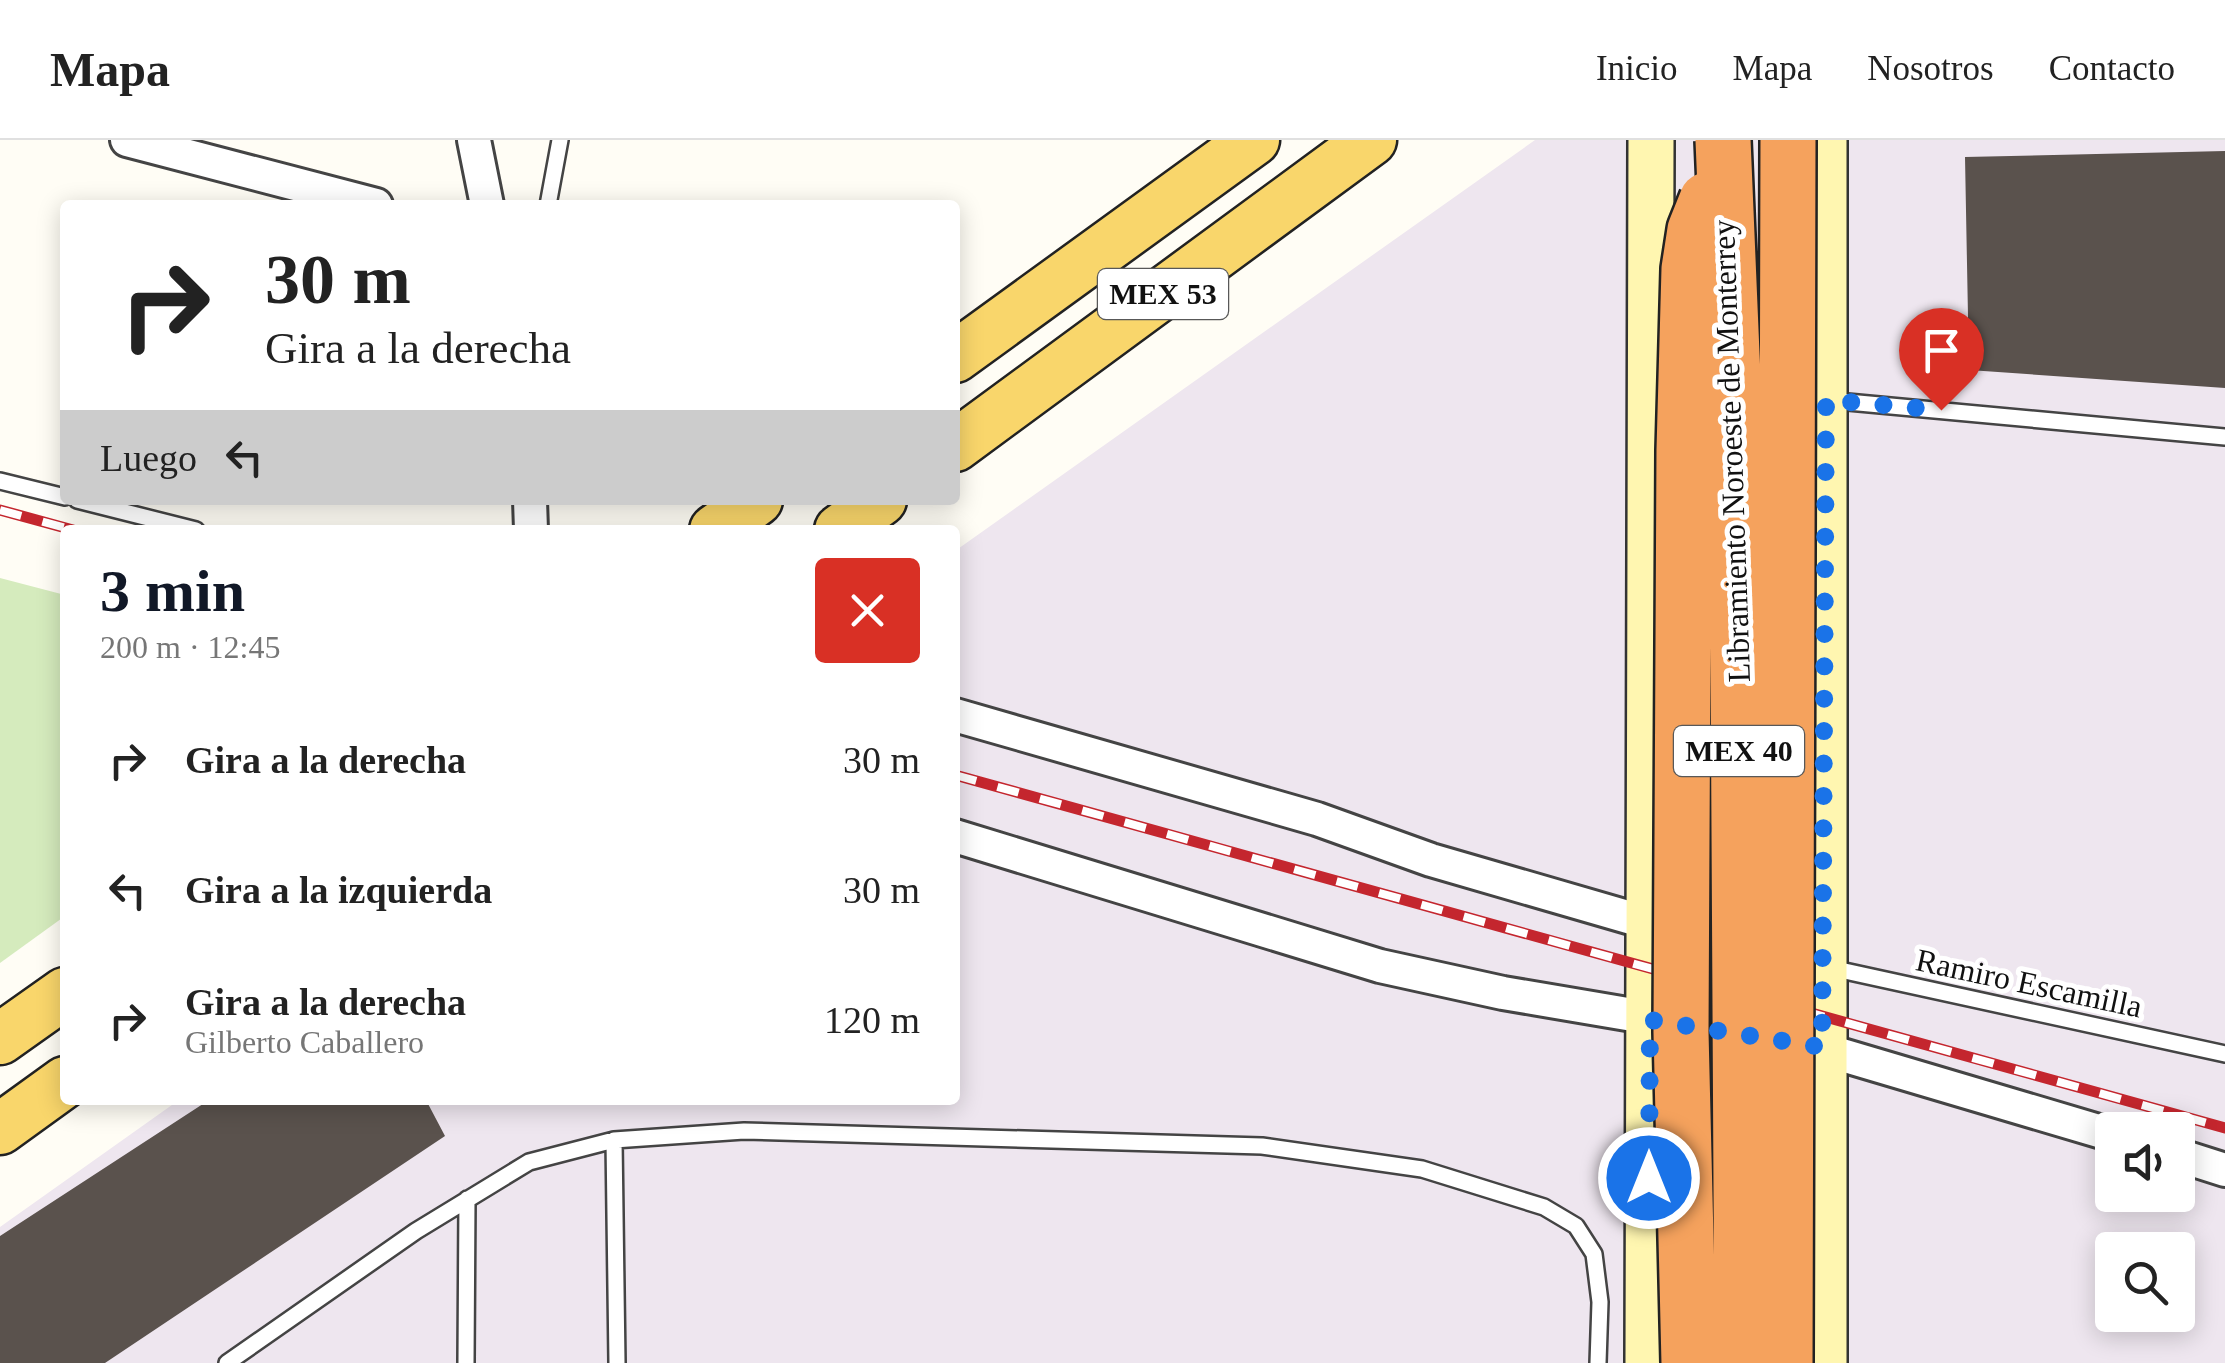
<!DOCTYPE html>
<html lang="es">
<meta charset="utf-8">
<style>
:root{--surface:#fff;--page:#f2f2f2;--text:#222;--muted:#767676;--line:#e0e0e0;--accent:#111827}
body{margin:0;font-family:"Times New Roman",serif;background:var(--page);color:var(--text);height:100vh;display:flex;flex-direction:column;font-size:38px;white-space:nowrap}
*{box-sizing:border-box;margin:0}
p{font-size:32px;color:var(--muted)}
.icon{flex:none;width:55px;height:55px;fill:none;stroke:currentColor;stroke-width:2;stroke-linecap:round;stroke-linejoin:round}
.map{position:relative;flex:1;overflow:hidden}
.drawer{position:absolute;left:60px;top:385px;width:900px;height:580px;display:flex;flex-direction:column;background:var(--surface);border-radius:10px;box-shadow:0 5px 25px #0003}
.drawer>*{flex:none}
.banner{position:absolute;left:60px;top:60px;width:900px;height:305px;border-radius:10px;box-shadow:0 5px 25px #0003;background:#fff;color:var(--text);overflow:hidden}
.buttons{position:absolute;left:2095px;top:972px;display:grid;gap:20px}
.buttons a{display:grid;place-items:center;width:100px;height:100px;border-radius:10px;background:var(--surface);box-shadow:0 5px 25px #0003;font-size:50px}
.pin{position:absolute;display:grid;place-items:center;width:85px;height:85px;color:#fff;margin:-102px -42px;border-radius:50% 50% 50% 0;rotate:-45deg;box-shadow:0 0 10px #0007}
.pin .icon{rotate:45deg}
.me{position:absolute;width:110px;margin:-55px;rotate:0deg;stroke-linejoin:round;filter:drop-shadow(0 0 8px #0008)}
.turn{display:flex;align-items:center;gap:35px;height:210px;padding:0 40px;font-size:45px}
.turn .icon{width:130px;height:130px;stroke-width:2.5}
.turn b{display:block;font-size:70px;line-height:85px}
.then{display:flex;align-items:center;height:95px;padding:0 40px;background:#0003;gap:20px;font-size:38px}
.round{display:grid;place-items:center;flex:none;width:105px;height:105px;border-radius:10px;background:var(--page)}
.headline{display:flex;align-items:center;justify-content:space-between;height:170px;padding:0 40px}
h1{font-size:60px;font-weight:700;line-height:75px;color:var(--accent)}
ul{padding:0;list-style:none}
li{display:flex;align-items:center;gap:30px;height:130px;padding:0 40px}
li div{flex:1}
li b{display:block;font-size:38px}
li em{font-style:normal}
header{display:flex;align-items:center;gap:60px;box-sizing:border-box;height:140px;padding:0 50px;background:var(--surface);border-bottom:2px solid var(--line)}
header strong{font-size:48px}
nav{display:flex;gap:55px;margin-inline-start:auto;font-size:35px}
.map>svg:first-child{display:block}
.industrial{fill:#eee6ef;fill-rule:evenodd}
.green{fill:#d5ebbd}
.building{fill:#5a524d}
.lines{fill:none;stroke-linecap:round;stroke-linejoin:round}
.lane-casing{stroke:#444;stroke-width:20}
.street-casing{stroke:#444;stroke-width:38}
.secondary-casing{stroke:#333;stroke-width:50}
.primary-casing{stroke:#222;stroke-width:55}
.lane{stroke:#fff;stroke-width:15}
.street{stroke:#fff;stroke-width:32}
.secondary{stroke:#fff6b0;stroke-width:45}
.primary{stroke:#f9d66b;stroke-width:50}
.rail-casing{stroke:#c4262e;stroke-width:11}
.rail{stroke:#fff;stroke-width:8;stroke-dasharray:22;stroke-linecap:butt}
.highway-bridge-casing{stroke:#222;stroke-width:60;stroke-linecap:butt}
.highway-bridge{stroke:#f5a25d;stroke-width:55}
.route{stroke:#1a73e8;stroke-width:18;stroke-dasharray:0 32.4}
.labels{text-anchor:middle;stroke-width:10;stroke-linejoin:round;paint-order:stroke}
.shield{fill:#fff;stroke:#585858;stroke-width:2.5}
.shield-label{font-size:30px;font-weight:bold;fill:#111}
.street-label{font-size:32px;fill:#111;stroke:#fff}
</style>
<header>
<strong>Mapa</strong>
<nav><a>Inicio</a><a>Mapa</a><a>Nosotros</a><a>Contacto</a></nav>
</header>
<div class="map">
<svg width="2225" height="1223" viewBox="0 0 2225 1223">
<rect width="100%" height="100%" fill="#fffdf5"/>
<path class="industrial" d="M 1535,0 L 2225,0 L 2225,1223 L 0,1223 L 0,1087 L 179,960 L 955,960 L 955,411 ZM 2112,990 L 2178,990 L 2178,1055 L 2112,1055 ZM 2112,1110 L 2178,1110 L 2178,1175 L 2112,1175 Z"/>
<path class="green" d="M 0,438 L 65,455 L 65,776 L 0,823 Z"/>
<path class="building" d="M 2225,11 L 2225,248 L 1969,230 L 1965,17 Z
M 209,960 L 426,960 L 445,996 L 105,1223 L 0,1223 L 0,1096 Z"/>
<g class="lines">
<g class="lane-casing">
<path id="lane" d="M 548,65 L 560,0
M 1826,260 L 2225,297
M 0,341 L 65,357
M 77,360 L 196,390
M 1831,828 L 2225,914
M 614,1000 L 617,1223
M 227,1223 L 416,1091 L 529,1022 L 614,1000 L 744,991 L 1262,1006 L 1422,1029 L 1544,1067 L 1576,1086 L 1594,1114 L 1600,1162 L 1598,1223
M 466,1223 L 467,1059"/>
</g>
<g class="street-casing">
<path id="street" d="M 127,0 L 376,65
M 474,0 L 487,65
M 530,360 L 531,390
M 955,575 L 1317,679 L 1431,720 L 1669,789
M 955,696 L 1380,826 L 1503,853 L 1757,896
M 1805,904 L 2112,995
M 2178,1015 L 2225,1030"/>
</g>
<g class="secondary-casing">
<path id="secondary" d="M 1648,1223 L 1651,0
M 1824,1223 L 1824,0"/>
</g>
<g class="primary-casing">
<path id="primary" d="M 955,217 L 1254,0
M 955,306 L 1371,0
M 715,390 L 757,360
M 840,390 L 881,360
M 0,899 L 65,853
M 0,989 L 65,942"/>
</g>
<use href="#lane" class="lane"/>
<use href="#street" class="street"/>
<use href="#secondary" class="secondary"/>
<use href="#primary" class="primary"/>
<g class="rail-casing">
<path id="rail" d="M 0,370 L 73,390
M 955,635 L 2225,988"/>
</g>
<use href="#rail" class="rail"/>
<g class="highway-bridge-casing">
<path id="highway-bridge" d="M 1723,0 L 1737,333 L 1742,1223
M 1689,1223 L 1681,892 L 1684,310 L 1689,129 L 1695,90 L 1707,60
M 1785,1223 L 1788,0"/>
</g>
<use href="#highway-bridge" class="highway-bridge"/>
</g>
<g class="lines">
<path class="route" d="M 1649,1038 L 1650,880 L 1822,907 L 1826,260 L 1941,270"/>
</g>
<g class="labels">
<g class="shield">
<rect x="1098" y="129" width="130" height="50" rx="8"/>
<rect x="1674" y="586" width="130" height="50" rx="8"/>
</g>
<g class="shield-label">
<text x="1163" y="164">MEX 53</text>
<text x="1739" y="621">MEX 40</text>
</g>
<g class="street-label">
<text transform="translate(1731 311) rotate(-92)" y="11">Libramiento Noroeste de Monterrey</text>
<text transform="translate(2029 843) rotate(12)" y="11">Ramiro Escamilla</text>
</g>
</g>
</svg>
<div class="buttons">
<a><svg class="icon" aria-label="sound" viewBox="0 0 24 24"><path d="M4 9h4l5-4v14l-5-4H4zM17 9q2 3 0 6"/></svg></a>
<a><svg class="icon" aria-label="search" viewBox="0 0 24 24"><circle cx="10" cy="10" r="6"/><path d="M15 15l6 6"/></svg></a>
</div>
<div class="pin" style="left:1941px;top:270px;background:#d93025"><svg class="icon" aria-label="arrive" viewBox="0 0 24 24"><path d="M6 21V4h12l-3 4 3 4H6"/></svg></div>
<svg class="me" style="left:1649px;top:1038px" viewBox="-20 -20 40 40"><circle r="17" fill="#1a73e8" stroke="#fff" stroke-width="3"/><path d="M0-11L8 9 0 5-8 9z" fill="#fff"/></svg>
<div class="banner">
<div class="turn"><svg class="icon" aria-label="right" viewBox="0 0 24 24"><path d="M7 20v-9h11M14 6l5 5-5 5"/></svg><div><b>30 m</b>Gira a la derecha</div></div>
<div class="then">Luego<svg class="icon" aria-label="left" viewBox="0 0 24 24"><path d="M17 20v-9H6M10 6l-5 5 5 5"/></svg></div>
</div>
<section class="drawer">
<div class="headline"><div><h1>3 min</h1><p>200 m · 12:45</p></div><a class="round" style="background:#d93025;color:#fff"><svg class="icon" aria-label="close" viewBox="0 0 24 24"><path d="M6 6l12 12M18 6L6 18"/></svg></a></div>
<ul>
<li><svg class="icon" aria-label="right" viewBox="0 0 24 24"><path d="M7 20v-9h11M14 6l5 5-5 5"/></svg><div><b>Gira a la derecha</b></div><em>30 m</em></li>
<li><svg class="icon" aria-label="left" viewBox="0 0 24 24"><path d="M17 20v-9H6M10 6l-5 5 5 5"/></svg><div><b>Gira a la izquierda</b></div><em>30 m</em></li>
<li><svg class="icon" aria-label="right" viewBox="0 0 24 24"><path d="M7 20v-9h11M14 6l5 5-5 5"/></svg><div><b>Gira a la derecha</b><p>Gilberto Caballero</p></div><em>120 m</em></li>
</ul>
</section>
</div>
